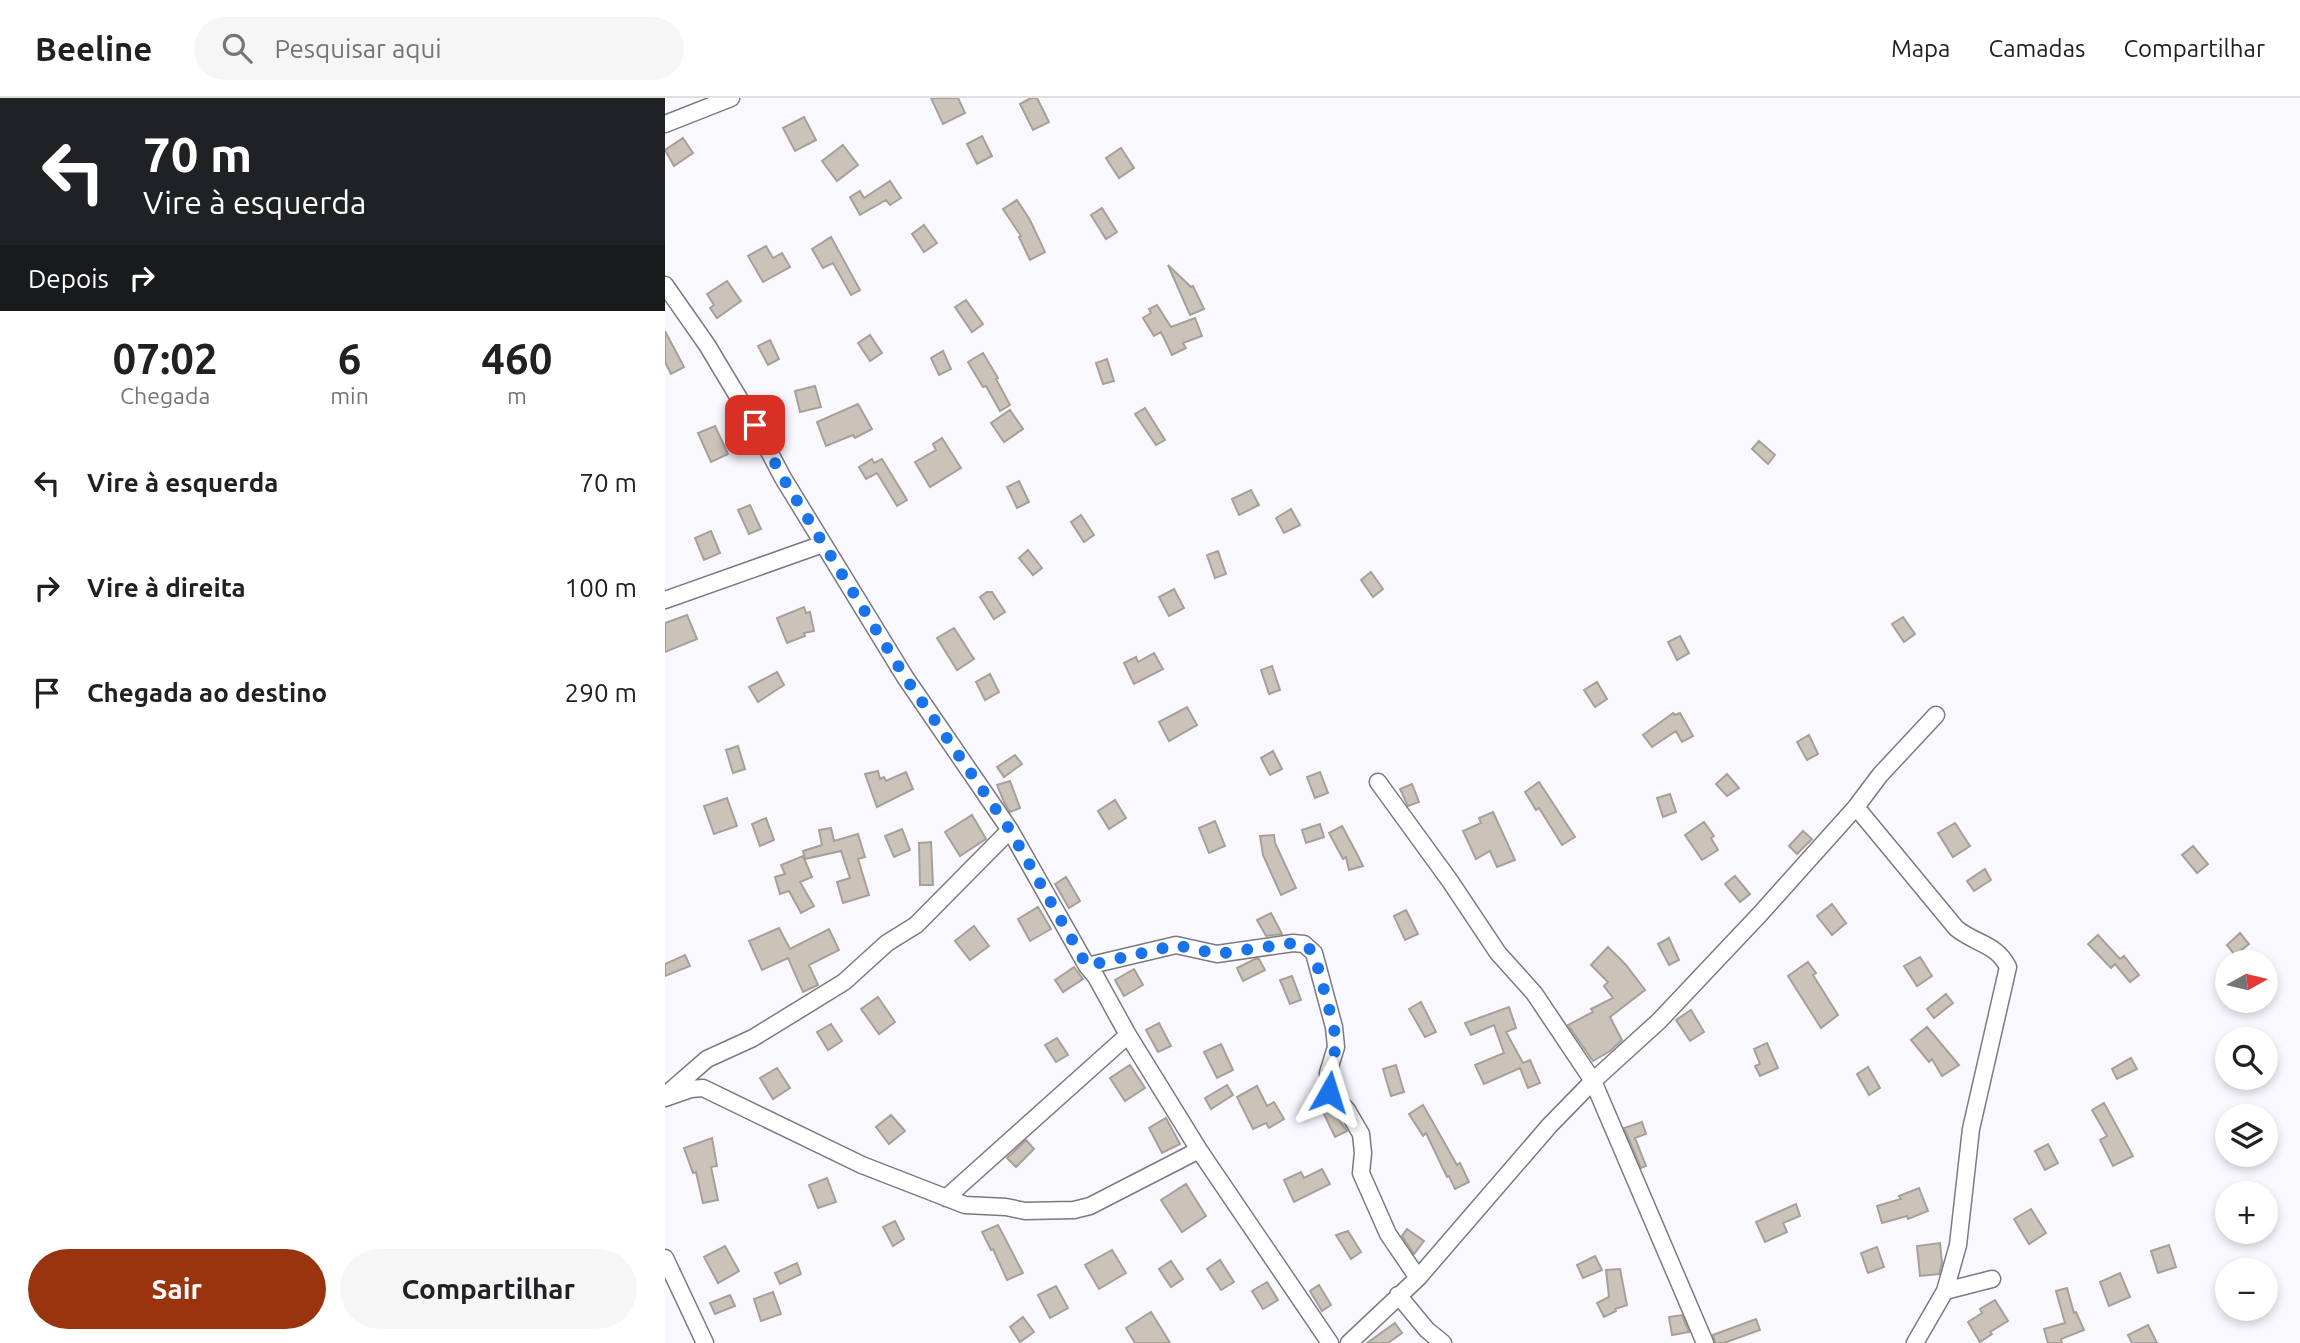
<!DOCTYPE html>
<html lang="pt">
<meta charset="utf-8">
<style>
:root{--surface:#fff;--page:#f6f6f6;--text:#202124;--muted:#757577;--line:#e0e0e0;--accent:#9a340e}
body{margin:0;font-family:Ubuntu,sans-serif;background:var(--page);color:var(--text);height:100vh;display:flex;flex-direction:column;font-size:26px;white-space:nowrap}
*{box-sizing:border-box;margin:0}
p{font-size:23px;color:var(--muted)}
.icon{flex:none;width:38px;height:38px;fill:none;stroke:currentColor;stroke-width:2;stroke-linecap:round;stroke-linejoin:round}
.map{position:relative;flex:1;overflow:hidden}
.details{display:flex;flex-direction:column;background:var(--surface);width:665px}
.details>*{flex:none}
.hud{background:#202124;color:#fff;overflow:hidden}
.needle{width:46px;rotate:82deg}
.buttons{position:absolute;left:1550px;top:852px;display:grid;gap:14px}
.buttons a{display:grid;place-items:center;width:63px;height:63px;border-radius:50%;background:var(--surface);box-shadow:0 4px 10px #0003;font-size:35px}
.pin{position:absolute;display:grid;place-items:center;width:60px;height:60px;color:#fff;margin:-30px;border-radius:14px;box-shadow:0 4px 10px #0006}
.me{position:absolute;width:77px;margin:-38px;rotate:6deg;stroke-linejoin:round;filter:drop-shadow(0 0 5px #0008)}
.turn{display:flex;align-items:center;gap:24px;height:147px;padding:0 28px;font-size:32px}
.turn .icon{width:91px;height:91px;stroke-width:2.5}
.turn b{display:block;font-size:49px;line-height:60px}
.then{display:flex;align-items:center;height:66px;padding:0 28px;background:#0003;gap:14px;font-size:26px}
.eta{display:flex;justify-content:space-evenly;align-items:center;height:119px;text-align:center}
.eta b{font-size:42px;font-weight:600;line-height:49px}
.primary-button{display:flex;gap:14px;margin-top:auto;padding:14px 28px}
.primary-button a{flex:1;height:80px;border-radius:42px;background:var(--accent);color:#fff;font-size:28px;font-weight:600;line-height:80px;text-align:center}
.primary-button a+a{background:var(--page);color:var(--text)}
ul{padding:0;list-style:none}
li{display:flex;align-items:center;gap:21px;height:105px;padding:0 28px}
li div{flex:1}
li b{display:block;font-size:26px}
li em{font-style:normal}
header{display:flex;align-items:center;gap:42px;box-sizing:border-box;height:98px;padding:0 35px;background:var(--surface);border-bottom:2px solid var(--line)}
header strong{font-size:33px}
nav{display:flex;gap:38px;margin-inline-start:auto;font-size:24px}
.search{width:490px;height:63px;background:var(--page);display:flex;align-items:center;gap:18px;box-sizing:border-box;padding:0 24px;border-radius:38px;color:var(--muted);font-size:26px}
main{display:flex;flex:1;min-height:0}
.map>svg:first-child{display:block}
.building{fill:#cbc2ba;stroke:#a8a098;stroke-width:2}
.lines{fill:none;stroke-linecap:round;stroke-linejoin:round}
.street-casing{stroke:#7b7983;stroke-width:19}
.street{stroke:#fff;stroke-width:16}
.route{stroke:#1a73e8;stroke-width:12;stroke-dasharray:0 21.6}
</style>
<header>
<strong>Beeline</strong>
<div class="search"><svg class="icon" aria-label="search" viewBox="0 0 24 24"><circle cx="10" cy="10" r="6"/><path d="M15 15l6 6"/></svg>Pesquisar aqui</div>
<nav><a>Mapa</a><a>Camadas</a><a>Compartilhar</a></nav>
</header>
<main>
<section class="details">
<div class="hud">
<div class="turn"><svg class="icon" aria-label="left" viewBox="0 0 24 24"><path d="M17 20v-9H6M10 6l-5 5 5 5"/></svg><div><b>70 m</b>Vire à esquerda</div></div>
<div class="then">Depois<svg class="icon" aria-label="right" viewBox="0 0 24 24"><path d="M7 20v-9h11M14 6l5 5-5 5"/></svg></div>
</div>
<div class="eta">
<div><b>07:02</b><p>Chegada</p></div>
<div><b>6</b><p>min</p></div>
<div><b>460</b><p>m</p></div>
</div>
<ul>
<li><svg class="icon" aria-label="left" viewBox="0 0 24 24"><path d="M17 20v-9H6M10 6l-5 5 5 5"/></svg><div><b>Vire à esquerda</b></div><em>70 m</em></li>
<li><svg class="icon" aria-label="right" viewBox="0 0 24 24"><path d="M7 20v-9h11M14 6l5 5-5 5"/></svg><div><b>Vire à direita</b></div><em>100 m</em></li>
<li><svg class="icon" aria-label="arrive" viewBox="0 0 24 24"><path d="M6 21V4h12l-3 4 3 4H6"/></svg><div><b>Chegada ao destino</b></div><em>290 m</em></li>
</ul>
<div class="primary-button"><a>Sair</a><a>Compartilhar</a></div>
</section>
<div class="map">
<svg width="1635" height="1245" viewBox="0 0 1635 1245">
<rect width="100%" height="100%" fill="#f9f8ff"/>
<path class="building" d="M 266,0 L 293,0 L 300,15 L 278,26 Z
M 366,0 L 372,0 L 384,24 L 368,32 L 355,6 Z
M 139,19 L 151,42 L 130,53 L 118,30 Z
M 317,38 L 327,58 L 312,66 L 302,46 Z
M 18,40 L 28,55 L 9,68 L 0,52 Z
M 178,47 L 193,67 L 172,83 L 157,63 Z
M 456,50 L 469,70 L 454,80 L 441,60 Z
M 225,83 L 236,100 L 225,107 L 221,102 L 195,117 L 185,99 L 195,93 L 199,100 Z
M 352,102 L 365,122 L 380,154 L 365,162 L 354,139 L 356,138 L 338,111 Z
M 437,110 L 452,134 L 441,141 L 426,117 Z
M 259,127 L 272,145 L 259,154 L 247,136 Z
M 166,139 L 195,192 L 186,197 L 168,165 L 158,170 L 147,151 Z
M 101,148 L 108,160 L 117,155 L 125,169 L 98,184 L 83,158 Z
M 503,167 L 526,189 L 528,188 L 539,211 L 525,217 Z
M 62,183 L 76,203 L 52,220 L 45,210 L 49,207 L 42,196 Z
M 301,202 L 318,226 L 307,234 L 290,209 Z
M 492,207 L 506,229 L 530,220 L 537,238 L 518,245 L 521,250 L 507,257 L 496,234 L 489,238 L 478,220 L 486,215 L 484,211 Z
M 0,233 L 19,269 L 6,276 L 0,264 Z
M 205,237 L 217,255 L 205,263 L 193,245 Z
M 105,242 L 114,261 L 103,267 L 93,248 Z
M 278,253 L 286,271 L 274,277 L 266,260 Z
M 318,255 L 333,280 L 331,281 L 345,307 L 335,313 L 321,288 L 318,289 L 303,264 Z
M 442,261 L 449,283 L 438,286 L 431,265 Z
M 150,288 L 156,309 L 135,314 L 130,293 Z
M 193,306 L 207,331 L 190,340 L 188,337 L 161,348 L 152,324 Z
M 480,310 L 500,342 L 491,347 L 470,316 Z
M 345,312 L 358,331 L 339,344 L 326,325 Z
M 50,328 L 63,356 L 46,364 L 33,335 Z
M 277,340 L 296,370 L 265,389 L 250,364 L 271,352 L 268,346 Z
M 1094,343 L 1110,357 L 1103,366 L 1087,351 Z
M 207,361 L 209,365 L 217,361 L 242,402 L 232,408 L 212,375 L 201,381 L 194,369 Z
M 354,383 L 364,404 L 352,410 L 342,389 Z
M 586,392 L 594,407 L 574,417 L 567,401 Z
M 85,407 L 96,431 L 84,436 L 73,412 Z
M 626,411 L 635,427 L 619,435 L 611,420 Z
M 416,417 L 429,437 L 419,444 L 406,424 Z
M 46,433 L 55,455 L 39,462 L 30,440 Z
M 363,452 L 377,470 L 368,477 L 354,460 Z
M 553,453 L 561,476 L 550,480 L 542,457 Z
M 706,474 L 718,491 L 708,499 L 696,482 Z
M 509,491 L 519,510 L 504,518 L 494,499 Z
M 322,494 L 327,494 L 340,514 L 329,521 L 315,499 Z
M 139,509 L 141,515 L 145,514 L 149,533 L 139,535 L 140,538 L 122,545 L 112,520 Z
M 22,517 L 32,541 L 0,554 L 0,525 Z
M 1238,519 L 1250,536 L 1239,544 L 1227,526 Z
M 289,530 L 309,561 L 292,572 L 272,540 Z
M 1015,538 L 1024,555 L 1012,562 L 1003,544 Z
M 489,555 L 498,571 L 469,586 L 459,565 L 471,559 L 473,564 Z
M 607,568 L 615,592 L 604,596 L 596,572 Z
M 112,574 L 119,587 L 93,604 L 84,589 Z
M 325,576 L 334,594 L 320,602 L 311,584 Z
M 932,584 L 942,601 L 930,609 L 919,592 Z
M 522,609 L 532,627 L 504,643 L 494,624 Z
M 1008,615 L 1010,617 L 1015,615 L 1028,638 L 1017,644 L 1011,633 L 987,649 L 978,637 Z
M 1144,637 L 1153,656 L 1142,662 L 1132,644 Z
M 73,648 L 80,671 L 68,675 L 61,652 Z
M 608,653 L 617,671 L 605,677 L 596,660 Z
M 350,657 L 357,666 L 339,679 L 332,669 Z
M 213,673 L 215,681 L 219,679 L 221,683 L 241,674 L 248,691 L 212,709 L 200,676 Z
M 655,674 L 663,695 L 650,700 L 642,679 Z
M 1062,676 L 1074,690 L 1062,698 L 1051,686 Z
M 345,683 L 355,710 L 345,714 L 339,704 L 332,687 Z
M 874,684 L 910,739 L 897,747 L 874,710 L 871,712 L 860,694 Z
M 747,686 L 754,704 L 743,708 L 735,691 Z
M 1005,696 L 1011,714 L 998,719 L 992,700 Z
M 62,700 L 72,728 L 49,736 L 39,708 Z
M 450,702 L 461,720 L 444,731 L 433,713 Z
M 828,714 L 850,762 L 832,769 L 825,753 L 811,761 L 798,733 L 816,725 L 814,720 Z
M 307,717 L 321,741 L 295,758 L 280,734 Z
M 101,720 L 109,742 L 95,748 L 87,726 Z
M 550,723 L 560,748 L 544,755 L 534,730 Z
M 1039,724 L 1049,738 L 1046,740 L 1053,752 L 1037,762 L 1020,737 Z
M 1290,725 L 1305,748 L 1288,759 L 1273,735 Z
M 655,726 L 659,739 L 641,745 L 637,732 Z
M 677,728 L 691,754 L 698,768 L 684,772 L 681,759 L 678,761 L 664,735 Z
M 166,730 L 169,743 L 193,736 L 200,759 L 193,761 L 204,797 L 178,805 L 172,784 L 185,780 L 176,753 L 140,761 L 138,753 L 157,747 L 154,732 Z
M 237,731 L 245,752 L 229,759 L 220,738 Z
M 1138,733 L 1147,741 L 1132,756 L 1124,748 Z
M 609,737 L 610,745 L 631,790 L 616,797 L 598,757 L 595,738 Z
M 266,744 L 268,787 L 255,787 L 254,745 Z
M 1528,748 L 1543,766 L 1532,775 L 1517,757 Z
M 138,758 L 147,779 L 135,784 L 149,808 L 136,815 L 124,793 L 115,796 L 110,779 L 120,776 L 116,767 Z
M 1320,771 L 1326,782 L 1309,793 L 1302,783 Z
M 1070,778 L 1085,796 L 1075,804 L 1060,786 Z
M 401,779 L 415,803 L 404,810 L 390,786 Z
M 1167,806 L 1181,825 L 1167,837 L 1152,818 Z
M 373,809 L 386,831 L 365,843 L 353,821 Z
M 741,812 L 753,836 L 740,842 L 729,818 Z
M 606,815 L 617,836 L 601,838 L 592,822 Z
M 309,828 L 324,848 L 305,862 L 290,843 Z
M 114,830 L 125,851 L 164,831 L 174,852 L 144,867 L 153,887 L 138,894 L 123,860 L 97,872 L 84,843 Z
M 1575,835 L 1584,846 L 1570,857 L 1562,847 Z
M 1433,837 L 1455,861 L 1459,858 L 1474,877 L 1465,884 L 1450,866 L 1446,870 L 1423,846 Z
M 1004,840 L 1014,862 L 1004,867 L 993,846 Z
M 943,849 L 961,867 L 980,892 L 945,919 L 957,942 L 945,953 L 928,963 L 903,927 L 928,914 L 926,911 L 948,900 L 939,888 L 943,884 L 926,867 Z
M 20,857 L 25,868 L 0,878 L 0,866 Z
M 1255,859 L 1267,878 L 1252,888 L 1239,868 Z
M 590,861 L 594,861 L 600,872 L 578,883 L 572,870 Z
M 1143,864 L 1151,875 L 1148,877 L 1173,917 L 1156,930 L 1123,878 Z
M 409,869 L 418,881 L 398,894 L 390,882 Z
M 469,871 L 478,887 L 459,898 L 450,882 Z
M 627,878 L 636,902 L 625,906 L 615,882 Z
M 1281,896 L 1288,905 L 1269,920 L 1262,911 Z
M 213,899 L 230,924 L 214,936 L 196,911 Z
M 756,904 L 771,934 L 760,939 L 744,911 Z
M 844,909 L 851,930 L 841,934 L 858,965 L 865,962 L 875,985 L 863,990 L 855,970 L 819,986 L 810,967 L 839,955 L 829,927 L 806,937 L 800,925 Z
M 1026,912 L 1039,934 L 1025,943 L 1011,922 Z
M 494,925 L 506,948 L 493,954 L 481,932 Z
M 166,926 L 177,943 L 163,952 L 152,934 Z
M 1262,929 L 1294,967 L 1277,978 L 1267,961 L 1264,964 L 1246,942 Z
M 392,940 L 403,957 L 391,964 L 380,947 Z
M 1102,945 L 1113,970 L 1095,978 L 1090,968 L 1095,966 L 1089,951 Z
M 556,946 L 568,972 L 552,980 L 539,954 Z
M 1466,960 L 1472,971 L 1452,981 L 1447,971 Z
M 465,967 L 480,990 L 460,1003 L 445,980 Z
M 731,967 L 739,994 L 726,998 L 718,971 Z
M 1203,969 L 1215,990 L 1204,997 L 1192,976 Z
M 112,970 L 125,990 L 108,1001 L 95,980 Z
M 562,987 L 568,997 L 546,1011 L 540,1000 Z
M 592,988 L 602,1008 L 609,1004 L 619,1021 L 604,1030 L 601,1025 L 588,1031 L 572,999 Z
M 1439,1005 L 1468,1058 L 1448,1068 L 1435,1042 L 1442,1038 L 1427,1012 Z
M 758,1007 L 792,1067 L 795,1065 L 804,1084 L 790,1091 L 784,1078 L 782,1079 L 761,1035 L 758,1038 L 744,1016 Z
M 666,1010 L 682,1033 L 670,1039 L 658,1014 Z
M 226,1017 L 240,1033 L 224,1046 L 211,1029 Z
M 501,1020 L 515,1046 L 497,1055 L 484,1030 Z
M 977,1024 L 981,1036 L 970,1040 L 981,1068 L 976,1070 L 959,1030 Z
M 47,1040 L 52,1068 L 46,1069 L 53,1102 L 38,1105 L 31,1074 L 28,1075 L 19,1050 Z
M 361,1042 L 369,1051 L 351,1069 L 342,1060 Z
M 1383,1046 L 1393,1065 L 1380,1072 L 1370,1053 Z
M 657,1071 L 665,1086 L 629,1104 L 619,1082 L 636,1074 L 639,1080 Z
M 162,1080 L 171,1104 L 153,1110 L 144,1087 Z
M 521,1086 L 541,1118 L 517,1134 L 496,1102 Z
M 1254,1090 L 1263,1113 L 1243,1121 L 1242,1118 L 1217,1125 L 1212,1108 L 1236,1101 L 1234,1098 Z
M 1131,1106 L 1135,1118 L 1118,1125 L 1122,1134 L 1100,1144 L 1091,1124 Z
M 1366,1111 L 1381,1135 L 1364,1146 L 1349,1121 Z
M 230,1123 L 239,1141 L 228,1148 L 218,1129 Z
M 333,1127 L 358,1175 L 342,1182 L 328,1151 L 326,1152 L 317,1134 Z
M 742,1131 L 759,1143 L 749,1156 L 737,1138 Z
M 683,1133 L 696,1154 L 686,1161 L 671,1137 Z
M 1275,1145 L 1277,1165 L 1274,1176 L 1255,1178 L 1252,1148 Z
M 1504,1147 L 1511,1169 L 1493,1175 L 1486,1153 Z
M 60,1148 L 74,1173 L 53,1185 L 39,1159 Z
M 1212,1149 L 1219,1169 L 1203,1175 L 1196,1155 Z
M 447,1152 L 461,1175 L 434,1191 L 420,1167 Z
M 930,1158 L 937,1172 L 918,1180 L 912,1167 Z
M 555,1162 L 569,1184 L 556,1192 L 542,1171 Z
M 506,1163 L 518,1181 L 506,1189 L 494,1171 Z
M 132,1165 L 136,1176 L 115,1186 L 110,1175 Z
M 955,1171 L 962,1207 L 950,1211 L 951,1213 L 939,1219 L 932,1205 L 944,1199 L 941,1172 Z
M 1455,1175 L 1465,1199 L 1444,1208 L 1435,1184 Z
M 602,1184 L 613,1202 L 598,1211 L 587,1193 Z
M 654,1187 L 666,1207 L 657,1213 L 645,1193 Z
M 391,1188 L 403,1210 L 385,1220 L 373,1197 Z
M 1402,1190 L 1409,1215 L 1411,1214 L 1419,1232 L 1396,1241 L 1397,1245 L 1383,1245 L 1379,1231 L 1400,1225 L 1391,1193 Z
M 108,1194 L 116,1216 L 96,1223 L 89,1201 Z
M 65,1197 L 70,1208 L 50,1216 L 45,1205 Z
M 1330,1202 L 1343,1223 L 1325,1234 L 1327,1236 L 1315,1244 L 1303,1224 L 1317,1215 L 1315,1211 Z
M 486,1214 L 499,1235 L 505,1245 L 470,1245 L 461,1230 Z
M 1017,1217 L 1024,1234 L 1007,1237 L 1004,1219 Z
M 358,1219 L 369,1234 L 355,1244 L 345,1229 Z
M 1091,1221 L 1095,1232 L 1059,1245 L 1050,1245 L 1048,1237 Z
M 730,1225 L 737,1235 L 723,1245 L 702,1245 Z
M 1483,1227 L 1492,1245 L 1467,1245 L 1463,1237 Z"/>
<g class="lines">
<g class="street-casing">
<path id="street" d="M 0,26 L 66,0
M 0,187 L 42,247 L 90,327 L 118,380 L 240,579 L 345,732 L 422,868 L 431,879 L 463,937 L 534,1052 L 665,1245
M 0,502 L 158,446
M 713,684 L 785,783 L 833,855 L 869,895 L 928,983 L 1040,1245
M 1191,709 L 1291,830 C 1310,846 1331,845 1343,869 L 1306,1031 L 1293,1147 L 1280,1193
M 422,868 L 511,847 L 552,856 L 628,845 L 639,846 L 649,855 L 669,929 L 671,949 L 663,975 L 665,994 L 682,1012 L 696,1036 L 698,1055 L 696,1075 L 723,1136 L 753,1180
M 3,995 L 42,961 L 88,940 L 179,884 L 222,845 L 251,827 L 345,732
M 0,1000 L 26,991 L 38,990 L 197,1067 L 300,1107 L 341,1109 L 360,1113 L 409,1112 L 425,1108 L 534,1052
M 281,1100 L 463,937
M 0,1160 L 40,1245
M 733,1197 L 762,1232 L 778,1245
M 684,1245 L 753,1180 L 885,1027 L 928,983 L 994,923 L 1096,815 L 1191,709 L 1215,677 L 1271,617
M 1250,1245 L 1280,1193 L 1327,1181"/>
</g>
<use href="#street" class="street"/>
</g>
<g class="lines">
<path class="route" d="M 90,327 L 118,380 L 240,579 L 345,732 L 422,868 L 511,847 L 552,856 L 628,845 L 639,846 L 649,855 L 669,929 L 671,950 L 663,975 L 664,994"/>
</g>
</svg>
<div class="buttons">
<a><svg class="needle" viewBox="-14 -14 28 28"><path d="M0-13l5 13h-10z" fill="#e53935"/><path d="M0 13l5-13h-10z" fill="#757577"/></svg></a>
<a><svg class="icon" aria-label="search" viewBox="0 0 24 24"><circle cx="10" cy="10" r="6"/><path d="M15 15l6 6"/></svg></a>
<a><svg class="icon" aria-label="layers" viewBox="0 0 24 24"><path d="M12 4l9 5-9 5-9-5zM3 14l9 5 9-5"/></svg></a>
<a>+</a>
<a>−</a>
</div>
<div class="pin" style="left:90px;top:327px;background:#d93025"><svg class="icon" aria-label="arrive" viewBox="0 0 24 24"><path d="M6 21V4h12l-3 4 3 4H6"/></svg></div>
<svg class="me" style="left:664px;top:994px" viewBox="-20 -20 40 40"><path d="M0-17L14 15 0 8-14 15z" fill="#1a73e8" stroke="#fff" stroke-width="4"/></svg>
</div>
</main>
